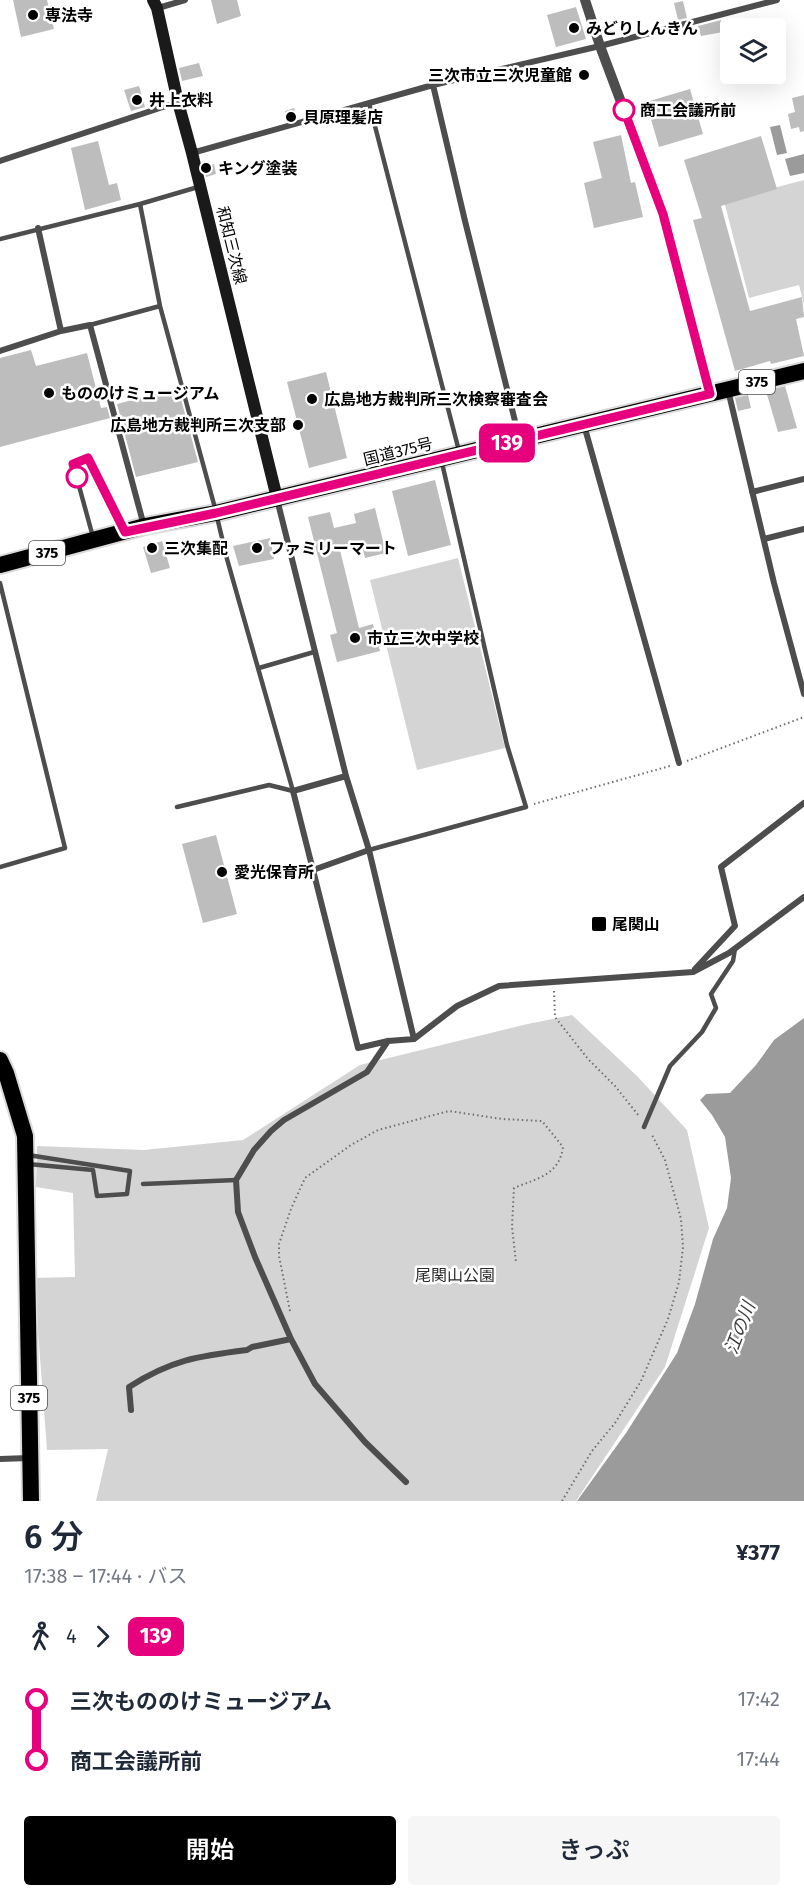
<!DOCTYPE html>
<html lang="ja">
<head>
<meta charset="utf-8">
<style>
	:root { --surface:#fff; --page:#f6f6f7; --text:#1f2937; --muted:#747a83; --accent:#000 }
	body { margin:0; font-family:"Fira Sans","Noto Sans JP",sans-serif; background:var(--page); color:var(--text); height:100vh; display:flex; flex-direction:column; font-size:22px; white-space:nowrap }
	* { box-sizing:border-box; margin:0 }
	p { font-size:20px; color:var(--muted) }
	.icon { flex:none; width:33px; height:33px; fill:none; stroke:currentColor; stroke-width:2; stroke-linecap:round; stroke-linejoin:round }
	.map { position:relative; height:1501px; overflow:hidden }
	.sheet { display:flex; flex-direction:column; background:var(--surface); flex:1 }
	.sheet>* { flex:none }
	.badge { padding:0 12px; border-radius:9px; font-size:21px; line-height:39px }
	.buttons { position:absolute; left:720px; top:18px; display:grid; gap:12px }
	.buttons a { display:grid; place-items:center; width:66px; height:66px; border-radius:6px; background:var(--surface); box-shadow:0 6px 24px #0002; font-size:30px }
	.map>.badge { position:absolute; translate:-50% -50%; box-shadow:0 0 0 3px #fff }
	.legs { display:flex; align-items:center; gap:9px; height:66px; padding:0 24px; font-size:20px }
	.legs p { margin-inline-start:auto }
	.summary { display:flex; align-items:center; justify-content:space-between; height:102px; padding:0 24px }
	h1 { font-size:33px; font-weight:600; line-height:45px }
	.action { display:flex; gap:12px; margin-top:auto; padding:12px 24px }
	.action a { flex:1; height:69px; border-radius:6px; background:var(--accent); color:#fff; font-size:24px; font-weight:600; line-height:69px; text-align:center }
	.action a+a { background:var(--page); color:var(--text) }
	ul { padding:0 24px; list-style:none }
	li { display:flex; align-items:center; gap:21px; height:60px; font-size:22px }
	li i { display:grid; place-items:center; width:9px; height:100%; margin:0 8px; background:currentColor }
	li i::after { content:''; width:15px; height:15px; margin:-8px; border:4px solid; border-radius:50%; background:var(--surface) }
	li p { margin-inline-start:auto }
	li:first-child i { background:linear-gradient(#0000 50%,currentColor 0) }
	li:last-child i { background:linear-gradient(currentColor 50%,#0000 0) }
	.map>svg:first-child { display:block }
</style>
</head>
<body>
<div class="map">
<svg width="804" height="1501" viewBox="0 0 804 1501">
	<rect width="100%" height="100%" fill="#fff"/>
	<path fill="#d4d4d4" d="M 804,180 L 804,304 L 799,285 L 749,298 L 724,201 Z
		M 458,558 L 505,748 L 417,770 L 370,580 Z
		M 572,1015 L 637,1076 L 687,1130 L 709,1228 L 665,1367 L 576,1501 L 96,1501 L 108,1449 L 47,1450 L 34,1278 L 75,1277 L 73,1193 L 36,1187 L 37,1146 L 144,1150 L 243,1140 L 360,1065 L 523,1025 Z"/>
	<path fill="#9b9b9b" d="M 780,125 L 787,153 L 777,155 L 770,127 Z
		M 804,154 L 804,173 L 790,176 L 785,159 Z
		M 804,1018 L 804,1501 L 577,1501 L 626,1433 L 677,1353 L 695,1304 L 713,1239 L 727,1208 L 731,1178 L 725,1137 L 712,1115 L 700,1100 L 706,1094 L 730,1093 L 756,1065 L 774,1040 Z"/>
	<path fill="#bdbdbd" d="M 13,0 L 47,0 L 54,29 L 21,37 Z
		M 211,0 L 237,0 L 241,16 L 217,24 Z
		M 683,1 L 687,18 L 678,20 L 674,3 Z
		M 576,7 L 586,39 L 556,47 L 547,15 Z
		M 721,20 L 723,32 L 701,36 L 698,26 Z
		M 199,63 L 203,76 L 182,81 L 179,68 Z
		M 139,86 L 145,107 L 131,111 L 124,90 Z
		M 690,89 L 703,134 L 659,147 L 646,102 Z
		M 804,95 L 804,131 L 800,132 L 799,127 L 791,129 L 788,114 L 795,112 L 792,98 Z
		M 294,108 L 297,118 L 287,121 L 285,111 Z
		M 621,135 L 631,183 L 635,182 L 643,217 L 594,228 L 584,183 L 602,178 L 593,142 Z
		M 761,136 L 777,189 L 721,206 L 750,311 L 802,297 L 804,317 L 796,319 L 804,356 L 771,364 L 770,361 L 735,371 L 693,220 L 702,218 L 684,160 Z
		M 98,141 L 109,185 L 117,183 L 121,200 L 85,210 L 71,148 Z
		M 214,164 L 216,174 L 206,177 L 204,167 Z
		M 31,350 L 36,366 L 87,353 L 101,408 L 107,407 L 110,418 L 0,447 L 0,358 Z
		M 326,372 L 347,458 L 309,468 L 287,382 Z
		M 785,386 L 797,428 L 778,432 L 766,391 Z
		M 178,388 L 198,462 L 136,477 L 117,404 Z
		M 748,395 L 751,408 L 738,411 L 735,398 Z
		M 435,480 L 451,545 L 408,556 L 392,491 Z
		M 375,508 L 386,553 L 365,558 L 361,541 L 339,546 L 359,628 L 373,624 L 380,651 L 337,662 L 330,635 L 337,633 L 308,517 L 330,512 L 334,528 L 356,523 L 354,514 Z
		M 270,538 L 274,559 L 239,566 L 233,546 Z
		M 162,541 L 170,568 L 151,573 L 143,547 Z
		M 216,835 L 237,914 L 203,923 L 182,844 Z"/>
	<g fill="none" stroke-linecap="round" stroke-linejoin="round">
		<g stroke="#dbdbdb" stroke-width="20">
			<path id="trunk" d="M 0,565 L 145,526 L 216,513 L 804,371
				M 0,1060 L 6,1073 L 25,1136 L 31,1501"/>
		</g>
		<path stroke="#6f6f6f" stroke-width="2" stroke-dasharray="1.5 3" stroke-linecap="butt" d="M 687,761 L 804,717
			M 534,804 L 670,766
			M 554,991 L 555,1017 L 588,1059 L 615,1086 L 639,1116
			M 290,1311 L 279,1256 L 279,1244 L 291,1209 L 305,1178 L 351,1145 L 378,1130 L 449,1111 L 502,1119 L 542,1121 L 563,1147 C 559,1175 538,1178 514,1188 L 512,1227 L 516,1262
			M 562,1501 L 592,1451 L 615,1423 L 641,1381 L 668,1319 L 679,1282 L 683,1247 L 681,1219 L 665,1160 L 651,1133"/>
		<path stroke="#4d4d4d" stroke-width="4.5" d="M 369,103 L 459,451
			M 140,204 L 160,306 L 215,508
			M 0,239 L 140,204 L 198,187
			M 90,325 L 160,306
			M 217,517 L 227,559 L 293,791
			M 93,537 L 73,464 L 88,458 L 122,527
			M 0,583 L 65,848 L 0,867
			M 259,668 L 314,652
			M 177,807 L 269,785 L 293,791
			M 369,850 L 526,807 L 507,745 L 442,463
			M 644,1127 L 670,1066 L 702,1032 L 716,1008 L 711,994 L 733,961 L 735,949
			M 28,1164 L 93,1170 L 97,1196 L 127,1194 L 130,1171 L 28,1155
			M 143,1184 L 236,1180"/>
		<path stroke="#4d4d4d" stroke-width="6" d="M 158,8 L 185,0
			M 433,85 L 465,221 L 519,437
			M 192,153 L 433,85 L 600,46 L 777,0
			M 0,161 L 178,102
			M 38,228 L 61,331
			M 0,351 L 61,331 L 90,325 L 144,526
			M 728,390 L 774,583 L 804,694
			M 584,425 L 679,763
			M 752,492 L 804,479
			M 277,499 L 346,776 L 369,850 L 414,1039
			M 764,539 L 804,529
			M 346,776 L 293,791 L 358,1048 L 388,1041 L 414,1039 L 457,1006 L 499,986 L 693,972 L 729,953 L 804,897
			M 313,870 L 369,850
			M 695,969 L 735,926 L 721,867 L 804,803
			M 388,1041 L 367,1072 L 284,1120 L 271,1131 L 254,1150 L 236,1180 L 238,1212 L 255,1257 L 291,1339 L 315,1384 L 365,1442 L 406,1482
			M 131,1410 L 129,1387 C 171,1360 198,1356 247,1350 L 252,1347 L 291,1339
			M 0,1459 L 29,1458"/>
		<path stroke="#4d4d4d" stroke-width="10" d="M 585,0 L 600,46 L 663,214 L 710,394"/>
		<path stroke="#1a1a1a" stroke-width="12" d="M 153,0 L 157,8 L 178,102 L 192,153 L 277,498"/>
		<use href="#trunk" stroke="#000" stroke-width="16"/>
	</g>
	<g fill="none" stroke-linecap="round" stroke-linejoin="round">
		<g stroke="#fff" stroke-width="14">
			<path id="line-1" d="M 77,477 L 73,464 L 88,458 L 125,532 L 216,513 L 710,394 L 663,214 L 624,110"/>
		</g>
		<use href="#line-1" stroke="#e6007e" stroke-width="9"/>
	</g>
	<g fill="#000" stroke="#fff" stroke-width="2">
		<circle cx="33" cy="15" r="6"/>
		<circle cx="574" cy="28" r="6"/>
		<circle cx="584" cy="75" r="6"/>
		<circle cx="137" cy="100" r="6"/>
		<circle cx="291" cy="117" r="6"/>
		<circle cx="206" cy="168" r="6"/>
		<circle cx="49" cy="393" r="6"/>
		<circle cx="312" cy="399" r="6"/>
		<circle cx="298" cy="425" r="6"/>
		<circle cx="152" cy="548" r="6"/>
		<circle cx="257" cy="548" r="6"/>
		<circle cx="355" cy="638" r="6"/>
		<circle cx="222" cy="872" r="6"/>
		<rect x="591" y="916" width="16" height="16" rx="3"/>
	</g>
	<g fill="#fff" stroke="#e6007e" stroke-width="3">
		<circle cx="624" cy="110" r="10"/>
		<circle cx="77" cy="477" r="10"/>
	</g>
	<g text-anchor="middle" stroke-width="5" stroke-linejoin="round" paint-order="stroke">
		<g fill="#fff" stroke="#4c4c4c" stroke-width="1.5">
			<rect x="739" y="370" width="36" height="24" rx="4.5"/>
			<rect x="29" y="541" width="36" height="24" rx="4.5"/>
			<rect x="11" y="1386" width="36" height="24" rx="4.5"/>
		</g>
		<g font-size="15" font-weight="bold" fill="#000">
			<text x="757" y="387">375</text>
			<text x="47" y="558">375</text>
			<text x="29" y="1403">375</text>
		</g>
		<g font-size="16" font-weight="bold" fill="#000" stroke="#fff" text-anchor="start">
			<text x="45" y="21">専法寺</text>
			<text x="586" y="34">みどりしんきん</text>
			<text x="572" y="81" text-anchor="end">三次市立三次児童館</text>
			<text x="149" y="106">井上衣料</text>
			<text x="303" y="123">貝原理髪店</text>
			<text x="218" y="174">キング塗装</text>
			<text x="61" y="399">もののけミュージアム</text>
			<text x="324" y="405">広島地方裁判所三次検察審査会</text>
			<text x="286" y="431" text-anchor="end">広島地方裁判所三次支部</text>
			<text x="164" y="554">三次集配</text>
			<text x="269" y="554">ファミリーマート</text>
			<text x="367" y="644">市立三次中学校</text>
			<text x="234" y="878">愛光保育所</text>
			<text x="612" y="930">尾関山</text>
		</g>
		<g font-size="16" font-weight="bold" fill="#000" stroke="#fff" text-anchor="start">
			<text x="640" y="116">商工会議所前</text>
		</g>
		<g font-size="16" fill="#000" stroke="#fff">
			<text transform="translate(232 245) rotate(76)" y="6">和知三次線</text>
			<text transform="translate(398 451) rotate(-14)" y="6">国道375号</text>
		</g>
		<g font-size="16" fill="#2b2b2b" stroke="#fff">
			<text x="455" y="1281">尾関山公園</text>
		</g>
		<g font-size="18" font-style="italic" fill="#3c3c3c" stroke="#fff">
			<text transform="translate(740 1328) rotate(-69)" y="6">江の川</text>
		</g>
	</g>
</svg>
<div class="buttons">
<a><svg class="icon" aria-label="layers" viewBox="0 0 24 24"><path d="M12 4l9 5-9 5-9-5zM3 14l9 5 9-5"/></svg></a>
</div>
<b class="badge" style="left:507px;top:443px;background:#e6007e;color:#fff">139</b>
</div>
<section class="sheet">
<div class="summary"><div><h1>6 分</h1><p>17:38 – 17:44 · バス</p></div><b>¥377</b></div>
<div class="legs"><svg class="icon" aria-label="walk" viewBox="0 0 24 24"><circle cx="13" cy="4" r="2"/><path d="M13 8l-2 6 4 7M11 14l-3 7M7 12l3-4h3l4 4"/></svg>4<svg class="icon" aria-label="forward" viewBox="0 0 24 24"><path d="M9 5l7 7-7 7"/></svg><b class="badge" style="background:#e6007e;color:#fff">139</b></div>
<ul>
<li><i style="color:#e6007e"></i><b>三次もののけミュージアム</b><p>17:42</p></li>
<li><i style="color:#e6007e"></i><b>商工会議所前</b><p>17:44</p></li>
</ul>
<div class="action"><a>開始</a><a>きっぷ</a></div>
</section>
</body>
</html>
